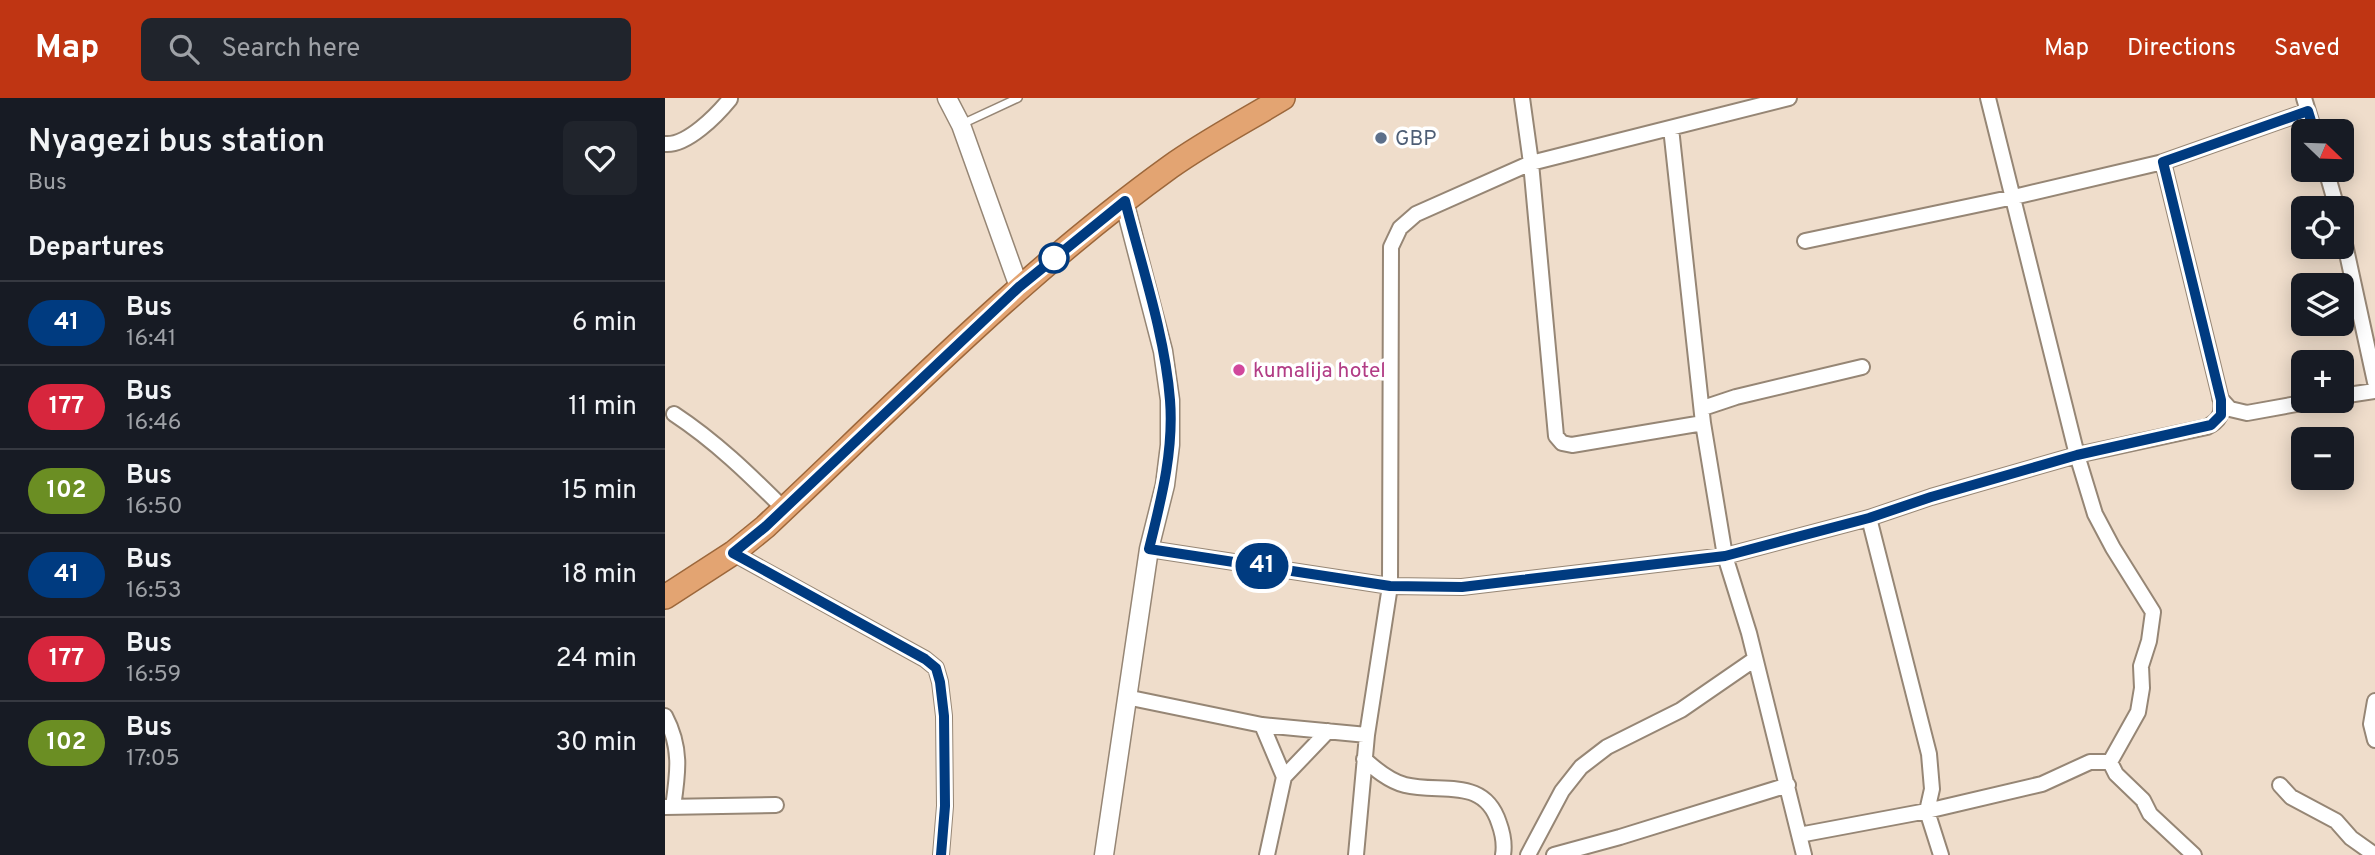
<!DOCTYPE html>
<html lang="en">
<head>
<meta charset="utf-8">
<style>
	:root { --surface:#171b24; --page:#20242c; --text:#f1f3f6; --muted:#9ea1a6; --line:#363941; --accent:#bf3513 }
	body { margin:0; font-family:Overpass,sans-serif; background:var(--page); color:var(--text); height:100vh; display:flex; flex-direction:column; font-size:26px; white-space:nowrap }
	* { box-sizing:border-box; margin:0 }
	p { font-size:23px; color:var(--muted) }
	.icon { flex:none; width:38px; height:38px; fill:none; stroke:currentColor; stroke-width:2; stroke-linecap:round; stroke-linejoin:round }
	.map { position:relative; flex:1; overflow:hidden }
	.drawer { display:flex; flex-direction:column; background:var(--surface); width:665px }
	.drawer>* { flex:none }
	.badge { padding:0 14px; border-radius:23px; font-size:24px; line-height:46px }
	.needle { width:46px; rotate:113deg }
	.controls { position:absolute; left:1626px; top:21px; display:grid; gap:14px }
	.controls a { display:grid; place-items:center; width:63px; height:63px; border-radius:10px; background:var(--surface); box-shadow:0 4px 18px #0003; font-size:35px }
	.map>.badge { position:absolute; translate:-50% -50%; box-shadow:0 0 0 4px #fff }
	h2 { padding:0 28px; font-size:26px; line-height:63px }
	.round { display:grid; place-items:center; flex:none; width:74px; height:74px; border-radius:10px; background:var(--page) }
	.head { display:flex; align-items:center; justify-content:space-between; height:119px; padding:0 28px }
	h1 { font-size:33px; font-weight:600; line-height:52px }
	ul { padding:0; list-style:none }
	li { display:flex; align-items:center; gap:21px; height:84px; padding:0 28px; border-top:2px solid var(--line) }
	li div { flex:1 }
	li b { display:block; font-size:26px }
	li em { font-style:normal }
	li .badge { min-width:77px; font-weight:700; text-align:center }
	header { display:flex; align-items:center; gap:42px; box-sizing:border-box; height:98px; padding:0 35px; background:var(--accent); color:#fff }
	header strong { font-size:33px }
	nav { display:flex; gap:38px; margin-inline-start:auto; font-size:24px }
	.search { width:490px; height:63px; background:var(--page); display:flex; align-items:center; gap:18px; box-sizing:border-box; padding:0 24px; border-radius:10px; color:var(--muted); font-size:26px }
	main { display:flex; flex:1; min-height:0 }
	.map>svg:first-child { display:block }
</style>
</head>
<body>
<header>
<strong>Map</strong>
<div class="search"><svg class="icon" aria-label="search" viewBox="0 0 24 24"><circle cx="10" cy="10" r="6"/><path d="M15 15l6 6"/></svg>Search here</div>
<nav><a>Map</a><a>Directions</a><a>Saved</a></nav>
</header>
<main>
<section class="drawer">
<div class="head"><div><h1>Nyagezi bus station</h1><p>Bus</p></div><a class="round"><svg class="icon" aria-label="heart" viewBox="0 0 24 24"><path d="M12 20l-8-8c-3-5 5-10 8-4 3-6 11-1 8 4z"/></svg></a></div>
<h2>Departures</h2>
<ul>
<li><span class="badge" style="background:#003b80;color:#fff">41</span><div><b>Bus</b><p>16:41</p></div><em>6 min</em></li>
<li><span class="badge" style="background:#d7263d;color:#fff">177</span><div><b>Bus</b><p>16:46</p></div><em>11 min</em></li>
<li><span class="badge" style="background:#6b8e23;color:#fff">102</span><div><b>Bus</b><p>16:50</p></div><em>15 min</em></li>
<li><span class="badge" style="background:#003b80;color:#fff">41</span><div><b>Bus</b><p>16:53</p></div><em>18 min</em></li>
<li><span class="badge" style="background:#d7263d;color:#fff">177</span><div><b>Bus</b><p>16:59</p></div><em>24 min</em></li>
<li><span class="badge" style="background:#6b8e23;color:#fff">102</span><div><b>Bus</b><p>17:05</p></div><em>30 min</em></li>
</ul>
</section>
<div class="map">
<svg width="1710" height="757" viewBox="0 0 1710 757">
	<rect width="100%" height="100%" fill="#efddcb"/>
	<g fill="none" stroke-linecap="round" stroke-linejoin="round">
		<g stroke="#968675" stroke-width="10">
			<path id="service" d="M 297,26 L 353,0"/>
		</g>
		<g stroke="#968675" stroke-width="18">
			<path id="minor" d="M 857,0 L 866,65 L 891,338 L 897,345 L 907,347 L 1038,325
				M 1639,0 L 1649,33
				M 1006,30 L 1038,325 L 1060,458 L 1084,535 L 1139,757
				M 0,46 C 22,48 52,17 65,1
				M 1661,72 L 1672,110
				M 1676,128 L 1710,284
				M 1140,143 L 1349,99 L 1498,64 L 1643,13
				M 1676,298 L 1710,293
				M 1555,300 L 1565,311 L 1582,315 L 1648,303
				M 1038,310 L 1071,299 L 1197,269
				M 9,316 C 50,343 84,376 119,411
				M 484,451 L 725,488 L 797,489 L 856,482 L 1060,458 L 1204,420 L 1266,399 L 1412,357 L 1542,329 C 1554,323 1558,316 1556,302 L 1498,64
				M 68,455 L 260,561 L 271,570 L 275,584 L 279,618 L 280,708 L 276,757
				M 461,599 L 597,627 L 702,637
				M 1710,603 L 1706,626 L 1710,642
				M 0,618 C 17,650 13,675 8,709
				M 597,627 L 619,679 L 602,757
				M 699,661 C 710,671 724,683 740,687 C 776,696 819,678 834,725 C 838,736 840,745 838,757
				M 1445,664 L 1451,676 L 1478,702 L 1485,716 L 1529,757
				M 619,679 L 663,633
				M 1615,687 L 1626,699 L 1671,723 L 1686,740 L 1710,757
				M 0,709 L 111,707
				M 1134,737 L 1262,713 L 1267,691 L 1264,656 L 1204,420
				M 691,757 L 702,637 L 725,488 L 726,149 L 735,130 L 751,116 L 866,65 L 1124,0
				M 863,757 L 897,693 L 916,669 L 942,649 L 1016,612 L 1090,561
				M 889,757 L 955,739 L 1123,687
				M 1276,757 L 1262,713 L 1377,686 L 1425,664 L 1445,664 L 1473,614 L 1477,590 L 1476,568 L 1484,543 L 1488,514 L 1448,450 L 1430,416 L 1412,357 L 1323,0"/>
		</g>
		<g stroke="#968675" stroke-width="21">
			<path id="tertiary" d="M 282,0 L 296,27 L 354,189
				M 439,757 L 484,451 L 500,387 L 505,347 L 505,302 L 498,253 L 459,103"/>
		</g>
		<g stroke="#9c673b" stroke-width="26">
			<path id="trunk" d="M 0,499 L 68,455 L 100,429 C 231,306 358,175 505,69 C 540,44 580,23 618,0"/>
		</g>
		<use href="#service" stroke="#fff" stroke-width="7"/>
		<use href="#minor" stroke="#fff" stroke-width="14"/>
		<use href="#tertiary" stroke="#fff" stroke-width="18"/>
		<use href="#trunk" stroke="#e3a472" stroke-width="23"/>
	</g>
	<g fill="none" stroke-linecap="round" stroke-linejoin="round">
		<g stroke="#fff" stroke-width="16">
			<path id="line" d="M 276,757 L 280,708 L 279,618 L 275,584 L 271,570 L 260,561 L 68,455 L 100,429 L 354,189 L 460,103 C 476,166 500,237 505,302 C 509,353 496,402 484,451 L 725,488 L 797,489 L 856,482 L 1060,458 L 1204,420 L 1266,399 L 1412,357 L 1546,327 L 1556,317 L 1556,302 L 1498,64 L 1643,13 L 1649,33"/>
		</g>
		<use href="#line" stroke="#003b80" stroke-width="10"/>
	</g>
	<circle fill="#5c6f8a" stroke="#fff" stroke-width="2.5" cx="716" cy="40" r="7"/>
	<circle fill="#fff" stroke="#003b80" stroke-width="3.5" cx="389" cy="160" r="14"/>
	<circle fill="#d1479c" stroke="#fff" stroke-width="2.5" cx="574" cy="272" r="7"/>
	<g text-anchor="middle" stroke-width="7" stroke-linejoin="round" paint-order="stroke">
		<g font-size="21" fill="#4e5e75" stroke="#fff" text-anchor="start">
			<text x="730" y="47">GBP</text>
		</g>
		<g font-size="21" fill="#b23c85" stroke="#fff" text-anchor="start">
			<text x="588" y="279">kumalija hotel</text>
		</g>
	</g>
</svg>
<div class="controls">
<a><svg class="needle" viewBox="-14 -14 28 28"><path d="M0-13l5 13h-10z" fill="#e53935"/><path d="M0 13l5-13h-10z" fill="#9ea1a6"/></svg></a>
<a><svg class="icon" aria-label="locate" viewBox="0 0 24 24"><circle cx="12" cy="12" r="6"/><path d="M12 2v4M12 18v4M2 12h4M18 12h4"/></svg></a>
<a><svg class="icon" aria-label="layers" viewBox="0 0 24 24"><path d="M12 4l9 5-9 5-9-5zM3 14l9 5 9-5"/></svg></a>
<a>+</a>
<a>−</a>
</div>
<b class="badge" style="left:597px;top:468px;background:#003b80;color:#fff">41</b>
</div>
</main>
</body>
</html>
